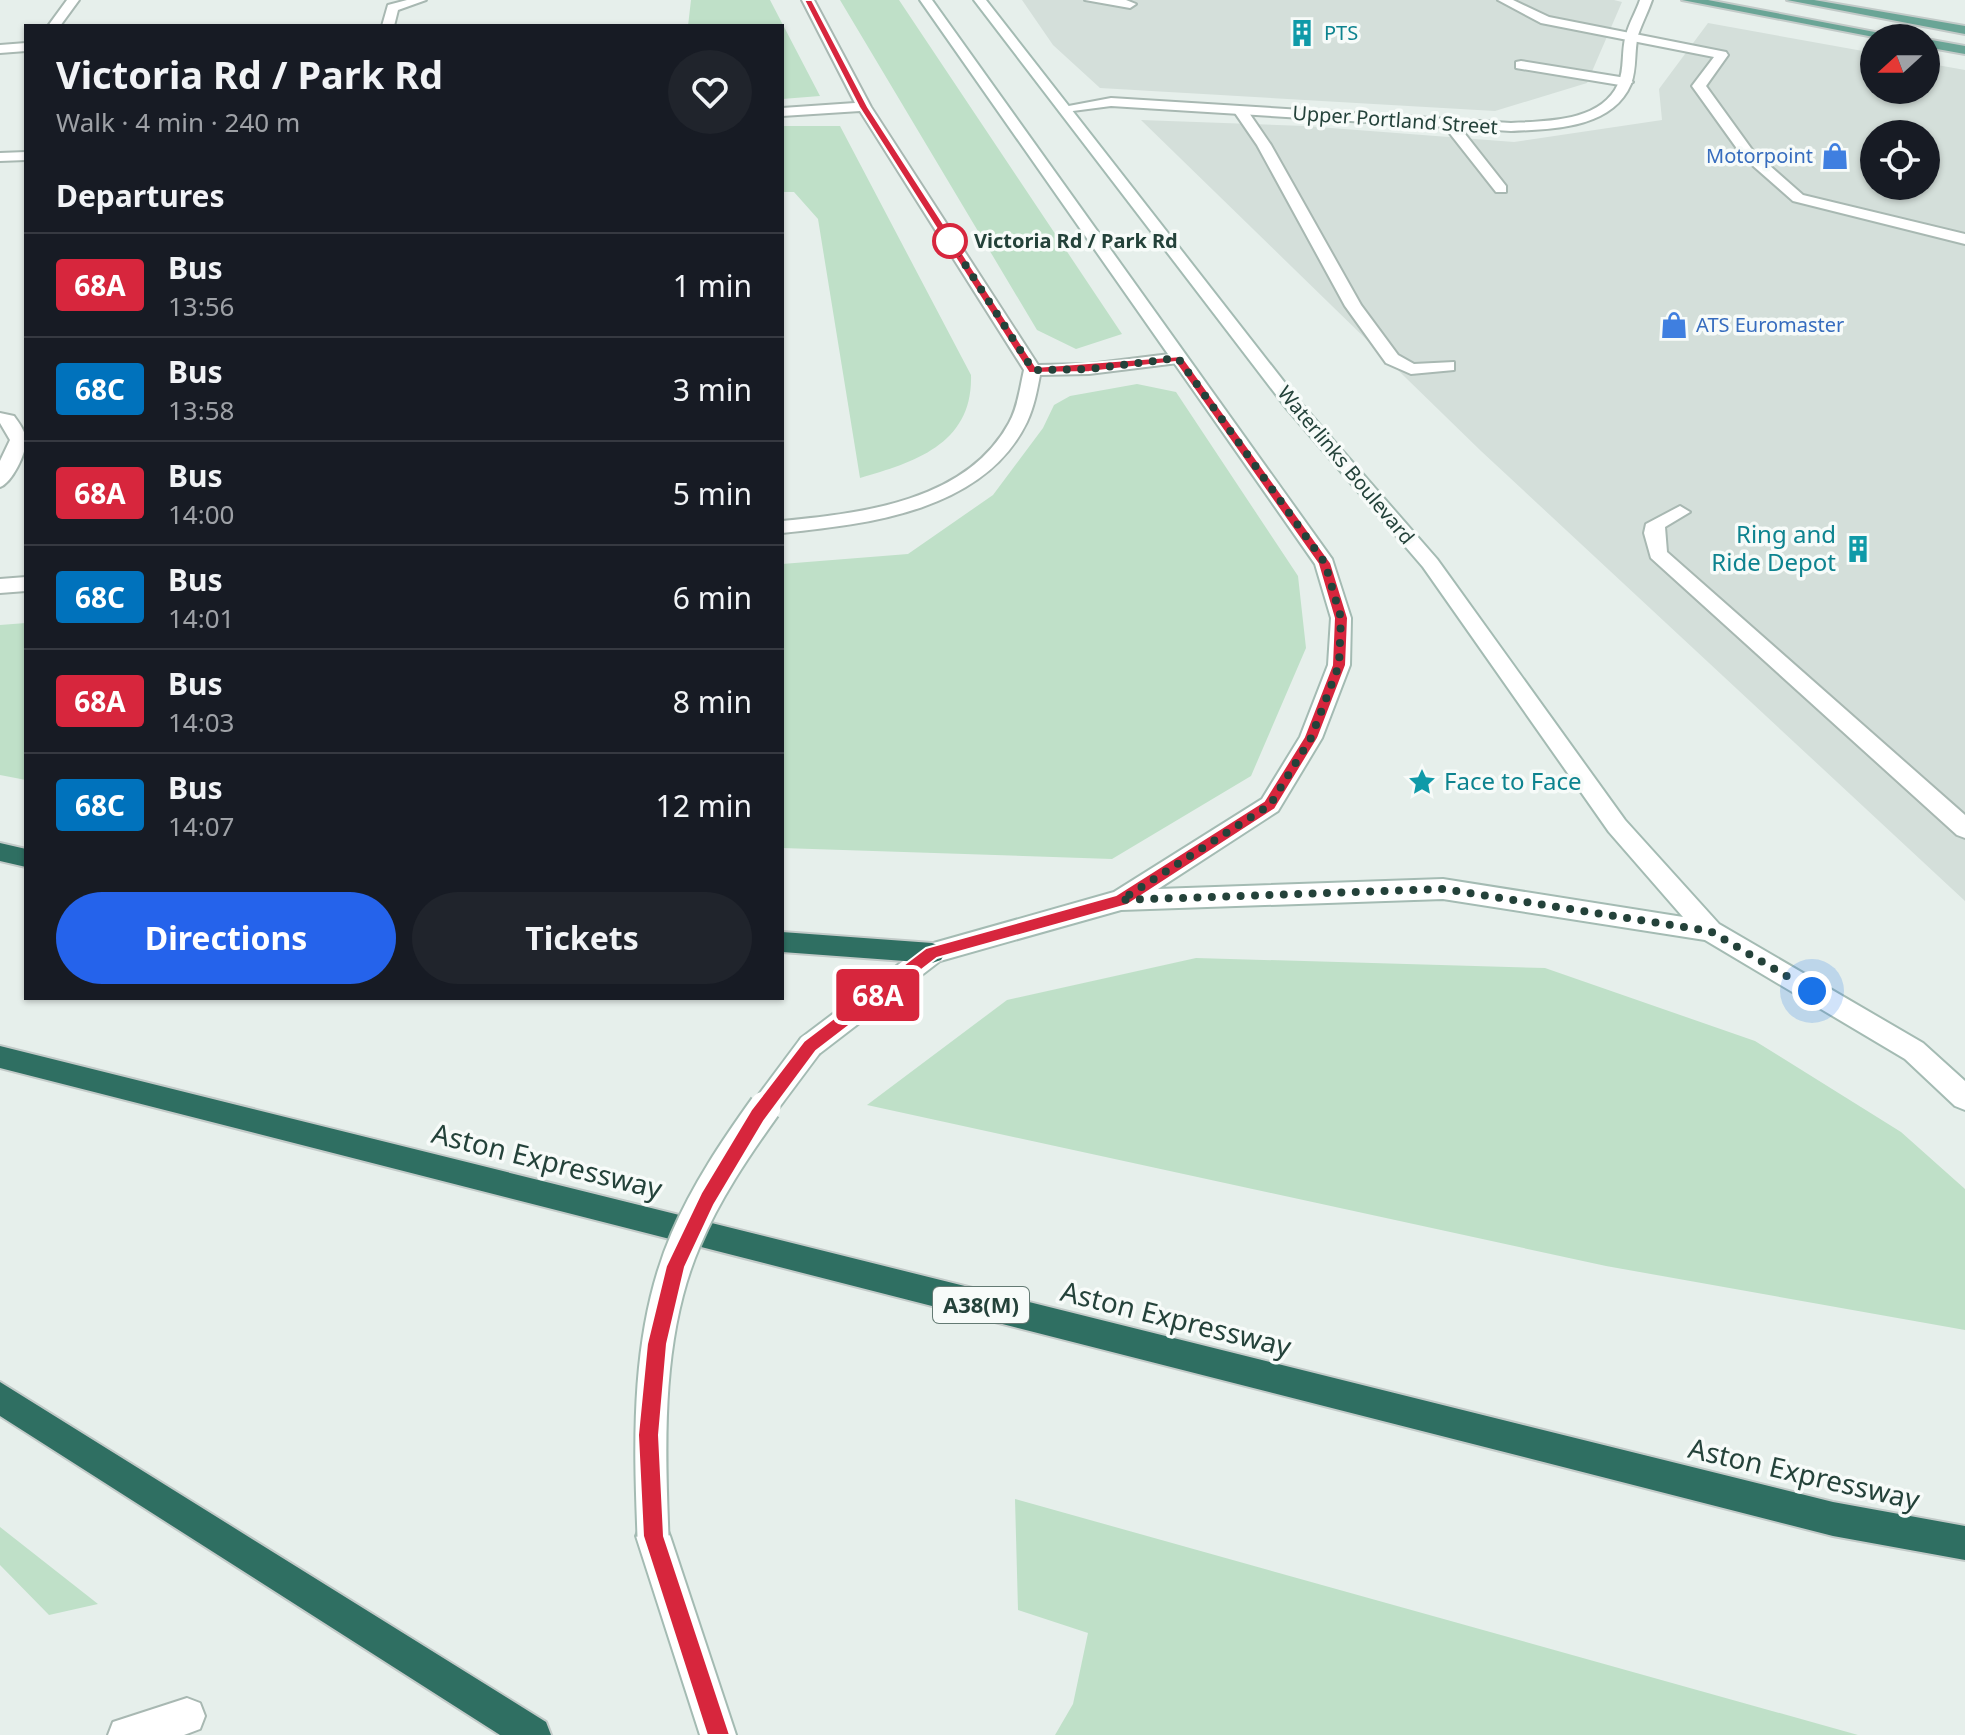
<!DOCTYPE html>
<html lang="en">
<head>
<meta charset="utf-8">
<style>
	:root { --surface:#171b24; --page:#20242c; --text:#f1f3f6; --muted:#9ea1a6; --line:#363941; --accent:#2563eb }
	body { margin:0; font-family:"Noto Sans",sans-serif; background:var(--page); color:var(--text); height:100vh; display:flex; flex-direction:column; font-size:30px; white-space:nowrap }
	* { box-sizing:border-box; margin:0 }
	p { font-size:26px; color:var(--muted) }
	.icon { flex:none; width:44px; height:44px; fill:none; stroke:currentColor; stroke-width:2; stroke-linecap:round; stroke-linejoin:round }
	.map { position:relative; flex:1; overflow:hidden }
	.side { position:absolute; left:24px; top:24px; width:760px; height:976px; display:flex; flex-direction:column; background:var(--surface); border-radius:0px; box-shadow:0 2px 6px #0004 }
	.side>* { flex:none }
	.badge { padding:0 16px; border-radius:6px; font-size:28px; line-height:52px }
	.needle { width:52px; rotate:249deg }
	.controls { position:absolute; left:1860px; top:24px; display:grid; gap:16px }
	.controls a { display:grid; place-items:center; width:80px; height:80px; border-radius:50%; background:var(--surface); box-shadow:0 2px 6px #0004; font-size:40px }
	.you { position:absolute; width:40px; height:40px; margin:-20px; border:6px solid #fff; border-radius:50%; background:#1a73e8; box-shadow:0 0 0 12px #1a73e833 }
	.map>.badge { position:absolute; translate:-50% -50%; box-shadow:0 0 0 4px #fff }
	h2 { padding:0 32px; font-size:30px; line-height:72px }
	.round { display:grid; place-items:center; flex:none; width:84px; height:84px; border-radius:42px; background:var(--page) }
	.overview { display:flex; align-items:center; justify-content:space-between; height:136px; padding:0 32px }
	h1 { font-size:38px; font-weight:700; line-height:60px }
	.button { display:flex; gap:16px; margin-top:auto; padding:16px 32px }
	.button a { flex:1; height:92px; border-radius:48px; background:var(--accent); color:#fff; font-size:32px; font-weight:700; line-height:92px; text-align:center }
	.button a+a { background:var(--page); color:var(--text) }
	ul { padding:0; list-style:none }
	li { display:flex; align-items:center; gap:24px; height:104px; padding:0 32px; border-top:2px solid var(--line) }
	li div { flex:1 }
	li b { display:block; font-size:30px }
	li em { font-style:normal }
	li .badge { min-width:88px; font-weight:700; text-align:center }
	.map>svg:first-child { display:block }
</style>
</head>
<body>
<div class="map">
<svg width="1965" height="1735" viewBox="0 0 1965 1735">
	<rect width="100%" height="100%" fill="#e6efeb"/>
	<path fill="#d4dfda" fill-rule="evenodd" d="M 1022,0 L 1614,0 L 1622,2 L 1587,83 L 1495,111 L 1100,88 L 1053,45 Z
		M 1708,23 L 1874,53 L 1874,90 L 1926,90 L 1926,63 L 1965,70 L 1965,901 L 1481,451 L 1141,120 L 1305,126 L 1514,142 L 1662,120 L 1659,89 ZM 1874,134 L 1926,134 L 1926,186 L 1874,186 Z"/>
	<path fill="#bfe0c8" d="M 691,0 L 770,0 L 820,96 L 782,99 L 782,26 L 688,26 Z
		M 840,0 L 899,0 L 1122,334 L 1076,349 L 1037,330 Z
		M 782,126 L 840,126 L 971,375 C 973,444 915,462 860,478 L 818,219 L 794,192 L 782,192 Z
		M 1137,384 L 1176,392 L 1298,576 L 1306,648 L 1251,776 L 1112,859 L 782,848 L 782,564 L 908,554 L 993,495 L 1043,428 L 1054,405 L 1070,396 Z
		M 26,623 L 26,780 L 0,775 L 0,625 Z
		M 1196,958 L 1545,968 L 1755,1041 L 1901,1132 L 1965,1189 L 1965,1330 L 1606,1266 L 867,1105 L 1007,1000 Z
		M 1015,1499 L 1858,1735 L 1055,1735 L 1073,1704 L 1088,1633 L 1018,1610 Z
		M 0,1527 L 98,1604 L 49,1615 L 0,1565 Z"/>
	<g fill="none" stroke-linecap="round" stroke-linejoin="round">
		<g stroke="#a8b8b2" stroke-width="4">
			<path id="lane" d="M 1085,0 L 1126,0 L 1136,4 L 1130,8 Z
				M 1498,0 L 1513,0 L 1549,17 L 1726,52 L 1728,55 L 1706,86 L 1753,151 L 1803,195 L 1965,234 L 1965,244 L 1793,201 L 1743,157 L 1692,86 L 1714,57 L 1541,23 Z
				M 1521,61 L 1626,78 L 1633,82 L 1626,86 L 1516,68 L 1516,62 Z
				M 1235,107 L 1245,107 L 1271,145 L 1361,305 L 1398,355 L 1414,364 L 1454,362 L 1454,370 L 1411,374 L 1386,363 L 1345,306 L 1257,145 L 1233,110 Z
				M 1444,120 L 1454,120 L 1506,186 L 1506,192 L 1496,192 L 1444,126 Z
				M 1680,506 L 1690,512 L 1665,527 L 1667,552 L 1965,815 L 1965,838 L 1957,835 L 1651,558 L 1644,533 L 1646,524 Z
				M 187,1698 L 200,1703 L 205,1716 L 200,1729 L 184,1735 L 108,1735 L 113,1722 Z"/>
		</g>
		<g stroke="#a8b8b2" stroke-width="4">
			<path id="street" d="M 67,0 L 79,0 L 60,26 L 48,26 Z
				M 407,0 L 426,0 L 398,10 L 394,26 L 382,26 L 388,5 Z
				M 802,0 L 814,0 L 871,107 L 1038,365 L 1089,364 L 1178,353 L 1186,358 L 1178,363 L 1089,374 L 1040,375 C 1037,391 1034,407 1027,422 C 984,511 869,524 782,533 L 782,521 C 862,513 966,502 1009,423 C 1018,407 1020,387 1024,370 L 860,111 L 782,116 L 782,108 L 855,103 Z
				M 1640,0 L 1652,0 C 1648,12 1642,23 1638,35 C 1634,51 1637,68 1631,84 C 1612,129 1552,129 1511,131 L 1111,106 L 1065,112 L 1058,108 L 1111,98 L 1511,123 C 1546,121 1601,122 1618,84 C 1625,69 1621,51 1626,35 C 1629,23 1636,12 1640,0 Z
				M 26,43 L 26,51 L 0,53 L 0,45 Z
				M 26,152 L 26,160 L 0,161 L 0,153 Z
				M 0,413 L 14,416 C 19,423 26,432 26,441 C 26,453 12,483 0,487 L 0,461 L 10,440 L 0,423 Z
				M 26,577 L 26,591 L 0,593 L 0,579 Z"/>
		</g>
		<g stroke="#a4bbb3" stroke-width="4">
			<path id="secondary" d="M 920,0 L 932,0 L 1332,559 L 1351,618 L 1350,665 L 1322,738 L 1278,811 L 1158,889 L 1443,879 L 1683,917 L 1609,832 L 1423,567 L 1287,409 L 974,0 L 986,0 L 1299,401 L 1437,559 L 1625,820 L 1719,924 L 1923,1043 L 1965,1081 L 1965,1110 L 1955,1106 L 1905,1059 L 1705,940 L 1443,899 L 1121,910 L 940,961 L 819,1054 L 810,1057 L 801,1054 L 797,1046 L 801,1038 L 923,946 L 1114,892 L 1262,799 L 1300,737 L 1328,665 L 1331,618 L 1315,564 Z
				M 653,1519 L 665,1524 L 670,1536 L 736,1735 L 700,1735 L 636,1536 L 641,1524 Z"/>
		</g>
		<g stroke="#c2cac8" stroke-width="4">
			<path id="primary" d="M 1682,0 L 1708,0 L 1906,38 L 1879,38 Z
				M 1787,0 L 1814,0 L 1965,26 L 1965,34 Z
				M 1926,39 L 1965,46 L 1965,54 L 1926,47 Z"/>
		</g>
		<g stroke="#c2cac8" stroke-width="4">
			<path id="highway" d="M 0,843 L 26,849 L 26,867 L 0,861 Z
				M 782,932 L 932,943 L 941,946 L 945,953 L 941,960 L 932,963 L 782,952 Z
				M 0,1046 L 1833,1502 L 1965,1526 L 1965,1560 L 1833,1536 L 0,1068 Z
				M 0,1382 L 546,1722 L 551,1735 L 500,1735 L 0,1416 Z"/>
		</g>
		<use href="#lane" fill="#fff" fill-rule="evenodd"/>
		<use href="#street" fill="#fff" fill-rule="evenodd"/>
		<use href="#secondary" fill="#fff" fill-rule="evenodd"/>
		<use href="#primary" fill="#6aa596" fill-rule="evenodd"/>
		<use href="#highway" fill="#2f6f62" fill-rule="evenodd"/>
		<g stroke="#a4bbb3" stroke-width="28" stroke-linecap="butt">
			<path id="secondary-bridge-far1" d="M 763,1109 L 810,1046"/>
		</g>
		<g stroke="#a4bbb3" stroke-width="35" stroke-linecap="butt">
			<path id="secondary-bridge" d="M 653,1536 C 649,1438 646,1331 686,1239 C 706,1192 735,1149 765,1107"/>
		</g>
		<use href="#secondary-bridge-far1" stroke="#fff" stroke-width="24"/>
		<use href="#secondary-bridge" stroke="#fff" stroke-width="31"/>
	</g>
	<path fill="#d7263d" stroke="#fff" stroke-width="2" d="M 804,0 L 812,0 L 868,107 L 1036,367 L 1182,356 L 1331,563 L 1348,618 L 1346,665 L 1318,738 L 1275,809 L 1127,905 L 937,958 L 816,1051 L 764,1121 L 714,1205 L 685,1267 L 667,1344 L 659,1435 L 664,1536 L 730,1735 L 707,1735 L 643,1536 L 638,1435 L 647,1344 L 666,1266 L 701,1193 L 751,1110 L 804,1041 L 926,948 L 1116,895 L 1264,801 L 1304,737 L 1332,665 L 1334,618 L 1318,564 L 1175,362 L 1089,372 L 1029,373 L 859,107 Z"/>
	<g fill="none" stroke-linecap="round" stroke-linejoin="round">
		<path stroke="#24423a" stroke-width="8" stroke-dasharray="0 14.4" d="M 950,241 L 1033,370 L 1089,369 L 1178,358 L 1325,563 L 1341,618 L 1339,665 L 1311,738 L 1270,805 L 1121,900 L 1443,889 L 1710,931 L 1812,991"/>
	</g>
	<defs>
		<g id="building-bare" transform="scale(2.16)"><path d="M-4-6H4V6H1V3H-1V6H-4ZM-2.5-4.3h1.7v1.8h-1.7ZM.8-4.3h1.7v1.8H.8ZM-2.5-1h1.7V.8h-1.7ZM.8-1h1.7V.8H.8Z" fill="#0f9aa8" stroke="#f7fbf9" stroke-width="2.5" paint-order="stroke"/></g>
		<g id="shop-bare" transform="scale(2.16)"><path d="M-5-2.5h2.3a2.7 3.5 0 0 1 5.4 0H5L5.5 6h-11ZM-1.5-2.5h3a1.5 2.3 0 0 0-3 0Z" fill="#3f7fe0" stroke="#f7fbf9" stroke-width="2.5" paint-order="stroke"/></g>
		<g id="sight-bare" transform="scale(2.16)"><path d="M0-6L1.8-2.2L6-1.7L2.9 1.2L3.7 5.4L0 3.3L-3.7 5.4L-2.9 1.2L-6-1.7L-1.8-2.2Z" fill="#0f9aa8" stroke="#f7fbf9" stroke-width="2.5" paint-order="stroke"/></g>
	</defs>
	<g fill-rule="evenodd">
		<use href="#building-bare" x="1302" y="33"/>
		<use href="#shop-bare" x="1835" y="156"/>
		<use href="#shop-bare" x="1674" y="325"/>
		<use href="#building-bare" x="1858" y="549"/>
		<use href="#sight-bare" x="1422" y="782"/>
	</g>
	<circle fill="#fff" stroke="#d7263d" stroke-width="4" cx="950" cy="241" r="16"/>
	<g text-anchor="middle" stroke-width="7" stroke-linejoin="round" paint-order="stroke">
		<g font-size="20" fill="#0d838f" stroke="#f7fbf9" text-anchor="start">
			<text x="1324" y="40">PTS</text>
		</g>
		<g font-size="20" fill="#24423a" stroke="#f7fbf9">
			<text transform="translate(1395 120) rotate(4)" y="7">Upper Portland Street</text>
			<text transform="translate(1346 465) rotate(50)" y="7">Waterlinks Boulevard</text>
		</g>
		<g font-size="20" fill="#366cbe" stroke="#f7fbf9" text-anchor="end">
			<text x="1813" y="163">Motorpoint</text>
			<text x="1696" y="332" text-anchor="start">ATS Euromaster</text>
		</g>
		<g font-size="20" font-weight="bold" fill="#24423a" stroke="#f7fbf9" text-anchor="start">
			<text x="974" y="248">Victoria Rd / Park Rd</text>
		</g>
		<rect fill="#f7fbf9" stroke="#637a73" stroke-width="2" x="933" y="1287" width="96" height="36" rx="6"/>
		<g font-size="22" font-weight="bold" fill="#24423a">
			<text x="981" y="1313">A38(M)</text>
		</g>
		<g font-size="24" fill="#0d838f" stroke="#f7fbf9" text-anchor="end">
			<text x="1836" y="543">Ring and<tspan x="1836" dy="28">Ride Depot</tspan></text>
			<text x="1444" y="790" text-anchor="start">Face to Face</text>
		</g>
		<g font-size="28" fill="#24423a" stroke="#f7fbf9">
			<text transform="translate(547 1161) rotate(14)" y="10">Aston Expressway</text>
			<text transform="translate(1176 1319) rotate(14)" y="10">Aston Expressway</text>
			<text transform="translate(1804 1474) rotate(13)" y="10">Aston Expressway</text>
		</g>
	</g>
</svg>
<div class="controls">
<a><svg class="needle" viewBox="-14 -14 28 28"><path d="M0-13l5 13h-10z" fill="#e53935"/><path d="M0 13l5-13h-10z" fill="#9ea1a6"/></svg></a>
<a><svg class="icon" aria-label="locate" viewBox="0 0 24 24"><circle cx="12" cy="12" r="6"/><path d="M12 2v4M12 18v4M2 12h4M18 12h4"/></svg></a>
</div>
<div class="you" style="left:1812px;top:991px"></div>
<b class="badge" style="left:878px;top:995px;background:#d7263d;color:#fff">68A</b>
<section class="side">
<div class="overview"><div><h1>Victoria Rd / Park Rd</h1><p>Walk · 4 min · 240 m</p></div><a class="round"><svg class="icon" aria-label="heart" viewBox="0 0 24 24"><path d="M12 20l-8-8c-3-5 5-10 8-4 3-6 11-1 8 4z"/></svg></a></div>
<h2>Departures</h2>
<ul>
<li><span class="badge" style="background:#d7263d;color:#fff">68A</span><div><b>Bus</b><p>13:56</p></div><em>1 min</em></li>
<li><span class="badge" style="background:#0072bc;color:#fff">68C</span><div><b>Bus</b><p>13:58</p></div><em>3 min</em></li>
<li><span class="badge" style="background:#d7263d;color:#fff">68A</span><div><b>Bus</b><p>14:00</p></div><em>5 min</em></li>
<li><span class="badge" style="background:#0072bc;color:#fff">68C</span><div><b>Bus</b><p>14:01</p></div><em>6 min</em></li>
<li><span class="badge" style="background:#d7263d;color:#fff">68A</span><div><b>Bus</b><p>14:03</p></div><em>8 min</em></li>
<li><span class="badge" style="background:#0072bc;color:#fff">68C</span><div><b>Bus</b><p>14:07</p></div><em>12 min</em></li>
</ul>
<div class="button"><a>Directions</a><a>Tickets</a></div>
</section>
</div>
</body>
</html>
